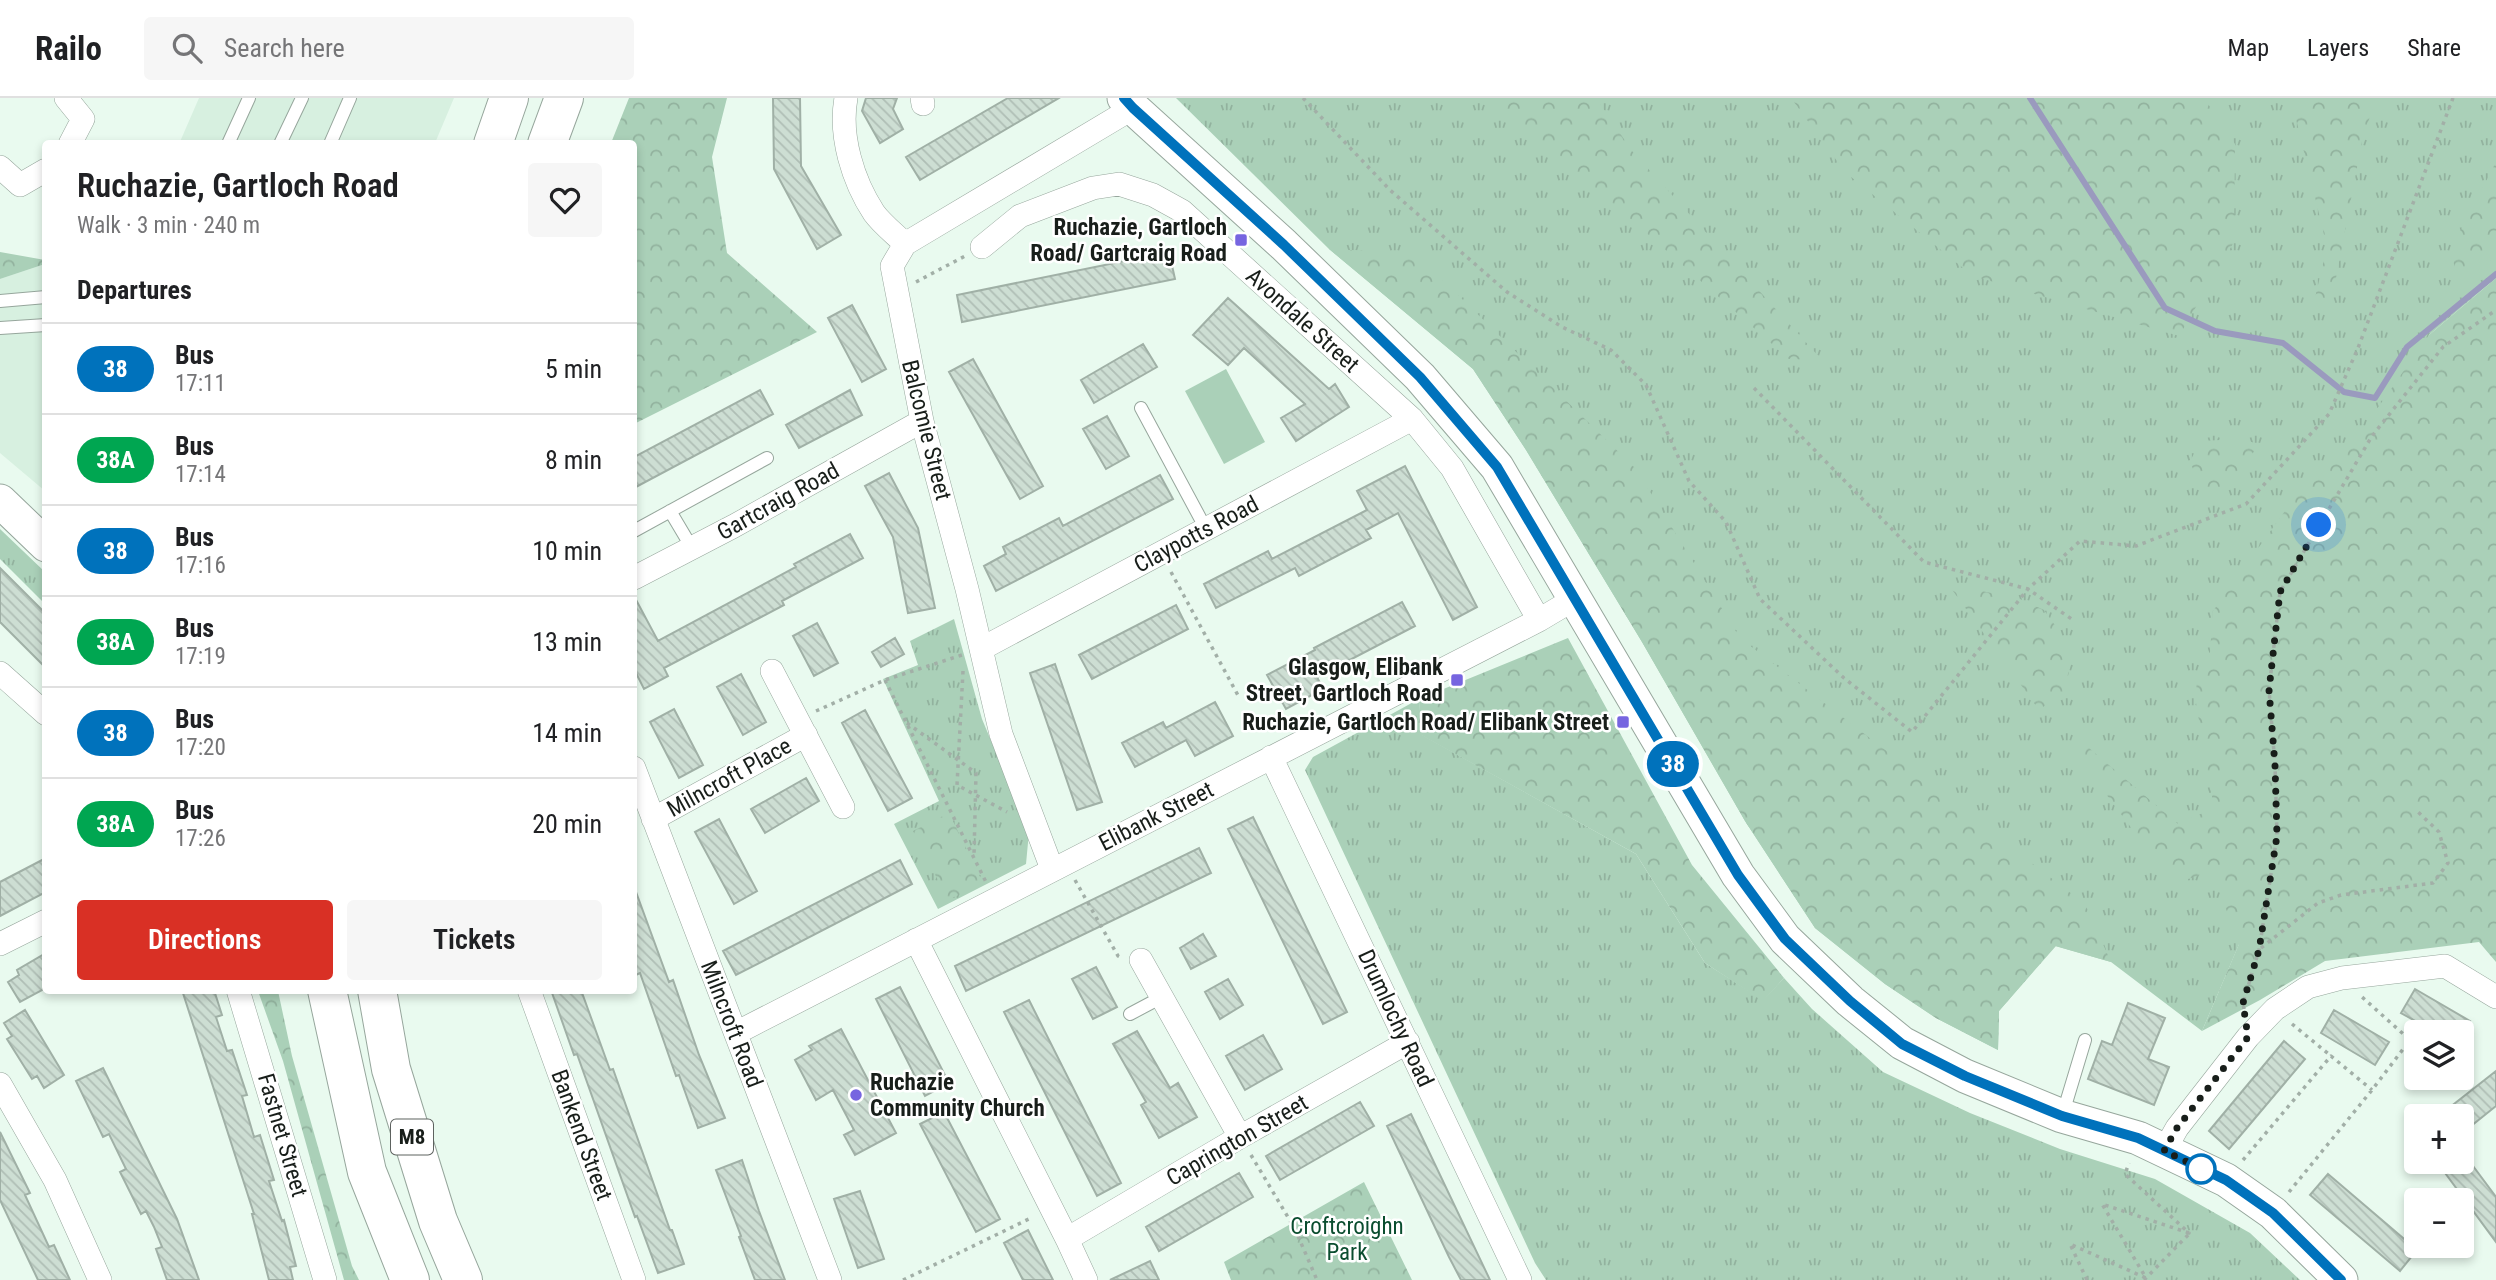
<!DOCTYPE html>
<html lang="en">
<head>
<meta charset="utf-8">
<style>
	:root { --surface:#fff; --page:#f6f6f6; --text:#202124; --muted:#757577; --line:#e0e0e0; --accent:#d93025 }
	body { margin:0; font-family:"Roboto Condensed",sans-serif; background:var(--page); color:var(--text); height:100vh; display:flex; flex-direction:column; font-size:26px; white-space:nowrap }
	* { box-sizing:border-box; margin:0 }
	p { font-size:23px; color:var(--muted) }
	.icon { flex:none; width:38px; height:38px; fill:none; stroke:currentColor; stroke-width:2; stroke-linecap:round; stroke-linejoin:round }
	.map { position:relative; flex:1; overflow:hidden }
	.drawer { position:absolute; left:42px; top:42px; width:595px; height:854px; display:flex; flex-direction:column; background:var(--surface); border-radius:7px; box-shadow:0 4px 10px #0003 }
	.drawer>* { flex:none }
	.badge { padding:0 14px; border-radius:23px; font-size:24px; line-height:46px }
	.fabs { position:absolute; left:2404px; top:922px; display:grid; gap:14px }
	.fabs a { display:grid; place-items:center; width:70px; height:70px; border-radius:7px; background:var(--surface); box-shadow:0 4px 10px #0003; font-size:35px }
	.you { position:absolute; width:35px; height:35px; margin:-18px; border:5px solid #fff; border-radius:50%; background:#1a73e8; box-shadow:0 0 0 10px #1a73e833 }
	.map>.badge { position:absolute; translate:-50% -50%; box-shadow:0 0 0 4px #fff }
	h2 { padding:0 35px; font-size:26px; line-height:63px }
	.round { display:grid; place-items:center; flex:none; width:74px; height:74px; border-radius:7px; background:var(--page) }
	.summary { display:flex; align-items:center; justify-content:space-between; height:119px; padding:0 35px }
	h1 { font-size:33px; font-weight:600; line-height:52px }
	.button { display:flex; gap:14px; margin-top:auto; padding:14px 35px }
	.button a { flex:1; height:80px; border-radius:7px; background:var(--accent); color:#fff; font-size:28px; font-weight:600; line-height:80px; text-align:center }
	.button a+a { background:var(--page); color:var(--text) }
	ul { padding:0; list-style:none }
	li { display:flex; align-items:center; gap:21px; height:91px; padding:0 35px; border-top:2px solid var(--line) }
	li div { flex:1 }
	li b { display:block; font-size:26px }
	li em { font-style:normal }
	li .badge { min-width:77px; font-weight:700; text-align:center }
	header { display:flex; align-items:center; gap:42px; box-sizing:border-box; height:98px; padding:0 35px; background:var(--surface); border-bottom:2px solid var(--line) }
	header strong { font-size:33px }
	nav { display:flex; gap:38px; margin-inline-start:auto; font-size:24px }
	.search { width:490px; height:63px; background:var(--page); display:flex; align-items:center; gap:18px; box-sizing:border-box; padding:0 24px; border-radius:7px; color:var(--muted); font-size:26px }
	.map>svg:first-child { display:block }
</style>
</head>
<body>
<header>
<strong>Railo</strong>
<div class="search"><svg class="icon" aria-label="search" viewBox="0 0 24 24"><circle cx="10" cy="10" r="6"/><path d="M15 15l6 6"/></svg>Search here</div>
<nav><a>Map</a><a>Layers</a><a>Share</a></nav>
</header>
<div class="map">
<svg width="2496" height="1182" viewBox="0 0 2496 1182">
	<defs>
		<pattern id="grass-tufts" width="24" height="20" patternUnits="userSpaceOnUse" patternTransform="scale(1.75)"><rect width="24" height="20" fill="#aad0b8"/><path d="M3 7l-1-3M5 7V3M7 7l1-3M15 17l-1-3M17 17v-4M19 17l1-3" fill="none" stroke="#92b29e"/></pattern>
		<pattern id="forest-crowns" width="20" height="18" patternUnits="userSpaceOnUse" patternTransform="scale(1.75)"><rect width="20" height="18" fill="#aad0b8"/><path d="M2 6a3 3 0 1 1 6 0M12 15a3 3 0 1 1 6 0" fill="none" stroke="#92b29e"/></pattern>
		<pattern id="building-back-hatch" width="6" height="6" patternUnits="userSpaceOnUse" patternTransform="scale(1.75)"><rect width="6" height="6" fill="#cdded3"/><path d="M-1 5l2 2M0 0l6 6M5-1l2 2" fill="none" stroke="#afbeb5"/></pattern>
	</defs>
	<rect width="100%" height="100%" fill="#e9faef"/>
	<path fill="#d7f0e0" d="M 199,0 L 454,0 L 435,45 L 179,46 Z
		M 45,166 L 45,393 L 0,355 L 0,181 Z"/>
	<path fill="url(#grass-tufts)" d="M 1176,0 L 2496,0 L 2496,180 L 2429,237 L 2252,816 L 2202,933 L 2111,864 L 2056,848 L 1999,913 L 1998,952 L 1936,920 L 1885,886 L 1815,830 L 1745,723 L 1642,544 L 1526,352 L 1473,271 L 1329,151 Z
		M 0,431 L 45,474 L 45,506 L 0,461 Z
		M 954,521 L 982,621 L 1029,734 L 1026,766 L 938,811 L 894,726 L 939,703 L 883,581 L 918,567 L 910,543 Z
		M 1419,601 L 1422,637 L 1636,756 L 1705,865 L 1763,902 L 1784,880 L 1812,911 L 1883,974 L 1970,1015 L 2060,1051 L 2155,1081 L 2250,1135 L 2300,1182 L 1546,1182 L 1535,1165 L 1305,672 L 1313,659 Z"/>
	<path fill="url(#forest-crowns)" d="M 629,0 L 727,0 L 712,59 L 727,155 L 817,234 L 634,326 L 634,46 L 611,45 Z
		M 1493,0 L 1596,0 L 1632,53 L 1822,262 L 1789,261 Z
		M 1791,0 L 2204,0 L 2235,46 L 2234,144 L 2179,238 L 1973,178 L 1845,74 Z
		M 2291,0 L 2377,0 L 2363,38 L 2329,217 L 2314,204 L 2327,149 Z
		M 2496,64 L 2496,159 L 2457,181 L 2451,151 Z
		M 1329,151 L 1415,155 L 1636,371 L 1740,540 L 2085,806 L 2111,864 L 2055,848 L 1999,913 L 1998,952 L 1936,920 L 1885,886 L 1815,830 L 1745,723 L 1642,544 L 1526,352 L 1473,271 Z
		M 0,154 L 45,162 L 45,166 L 0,181 Z
		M 2496,180 L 2496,864 L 2479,844 L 2325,863 L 2260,902 L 2202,933 L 2239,846 L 2212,773 L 2173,786 L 2074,653 L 2082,644 L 2178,726 L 2214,710 L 2195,599 L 2198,577 L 2210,554 L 2213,513 L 2300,392 L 2353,345 L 2429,237 Z
		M 2220,342 L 2252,344 L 2258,349 L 2220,393 L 2199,387 L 2190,363 L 2201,343 Z
		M 1948,486 L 2020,501 L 2044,512 L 2057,530 L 2070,568 L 2065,593 L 2039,612 Z
		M 1568,540 L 1692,767 L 1784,880 L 1763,903 L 1705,865 L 1636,756 L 1421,637 L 1419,601 Z
		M 949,715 L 983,785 L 948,802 L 913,733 Z
		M 258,893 L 278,893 L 292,958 L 352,1168 L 359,1182 L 344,1182 L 283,963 Z
		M 1364,1084 L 1412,1182 L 1231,1182 L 1224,1164 Z"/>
	<path fill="#aad0b8" d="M 1226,271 L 1265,344 L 1224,366 L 1185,293 Z"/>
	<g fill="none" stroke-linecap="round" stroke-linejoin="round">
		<path stroke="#9a9abe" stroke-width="6" d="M 2030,0 L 2165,210 L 2215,233 L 2283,245 L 2344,294 L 2375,300 L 2407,249 L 2496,176"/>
	</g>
	<path fill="url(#building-back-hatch)" stroke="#a0b0a6" stroke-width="2" d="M 773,0 L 800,0 L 801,68 L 841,137 L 817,151 L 774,71 Z
		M 866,0 L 897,0 L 893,11 L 903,31 L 880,45 L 862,13 Z
		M 1008,0 L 1059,0 L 920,82 L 906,59 Z
		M 1169,154 L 1175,181 L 962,224 L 957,197 Z
		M 1228,200 L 1329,291 L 1335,286 L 1349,309 L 1296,343 L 1281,320 L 1305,306 L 1244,250 L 1228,267 L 1193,237 Z
		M 852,207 L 886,271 L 862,284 L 828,220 Z
		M 1143,246 L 1157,269 L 1094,305 L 1081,282 Z
		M 973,261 L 1043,388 L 1020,401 L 949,274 Z
		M 760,292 L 773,316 L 634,390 L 634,359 Z
		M 850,292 L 862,317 L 799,350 L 786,327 Z
		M 1107,318 L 1129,358 L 1106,371 L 1083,331 Z
		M 1405,368 L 1477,509 L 1453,522 L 1398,415 L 1366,432 L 1371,440 L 1299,478 L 1295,470 L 1216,510 L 1204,486 L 1268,453 L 1272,461 L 1367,412 L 1357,393 Z
		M 889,375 L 918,430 L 935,510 L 908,515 L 893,439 L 865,388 Z
		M 1160,377 L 1173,401 L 996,493 L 984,468 L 1006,456 L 1003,449 L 1059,420 L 1063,428 Z
		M 850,436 L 863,460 L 782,503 L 784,507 L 664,570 L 668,578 L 644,591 L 634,571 L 634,498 L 658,543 L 796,469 L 794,466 Z
		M 0,470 L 46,516 L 46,570 L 0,524 Z
		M 1402,504 L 1415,528 L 1317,579 L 1323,591 L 1286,611 L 1267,577 L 1315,552 L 1314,550 Z
		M 1176,507 L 1188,531 L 1092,581 L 1079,557 Z
		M 817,525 L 838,565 L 814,578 L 793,538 Z
		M 895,540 L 904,556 L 881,569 L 872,554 Z
		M 1055,566 L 1102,704 L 1077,712 L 1030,575 Z
		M 741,576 L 766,624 L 743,637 L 717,589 Z
		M 1215,604 L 1233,638 L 1195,658 L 1186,642 L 1135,669 L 1122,645 L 1163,624 L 1166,630 Z
		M 674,611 L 703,667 L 679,680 L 650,624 Z
		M 865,612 L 912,700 L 888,713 L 842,625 Z
		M 806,680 L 819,703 L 765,735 L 751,711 Z
		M 1253,719 L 1347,914 L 1323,926 L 1228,731 Z
		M 719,721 L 757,793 L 734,806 L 695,734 Z
		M 1199,750 L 1211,775 L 966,893 L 955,868 Z
		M 46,760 L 46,794 L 0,818 L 0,784 Z
		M 900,762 L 912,786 L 736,877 L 723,853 Z
		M 634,794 L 636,794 L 669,884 L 673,882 L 699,957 L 725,1020 L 698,1030 L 679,977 L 676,978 L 640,875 L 634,878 Z
		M 1203,836 L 1216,858 L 1191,871 L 1180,850 Z
		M 46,855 L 46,890 L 20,904 L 8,884 L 19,877 L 17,872 Z
		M 1096,869 L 1117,909 L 1093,921 L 1072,881 Z
		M 1228,881 L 1243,907 L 1220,921 L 1205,894 Z
		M 900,889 L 949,985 L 925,998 L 876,901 Z
		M 2415,891 L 2470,923 L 2463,934 L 2435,934 L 2401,915 Z
		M 182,892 L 214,892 L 222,917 L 216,919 L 227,953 L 232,952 L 247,997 L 242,998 L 254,1039 L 260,1037 L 274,1082 L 269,1083 L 282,1123 L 284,1122 L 296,1168 L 290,1169 L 293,1182 L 269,1182 L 252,1116 L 254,1116 Z
		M 551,892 L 581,892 L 610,972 L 613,971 L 670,1132 L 672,1132 L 684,1166 L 658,1175 L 637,1118 L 635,1119 L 577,956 L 574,957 Z
		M 1029,902 L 1121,1085 L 1097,1098 L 1004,914 Z
		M 2128,905 L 2165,920 L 2148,961 L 2169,969 L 2154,1007 L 2088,981 L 2102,943 L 2112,947 Z
		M 25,912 L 64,977 L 44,990 L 37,978 L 32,981 L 7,941 L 12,938 L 4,925 Z
		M 2334,912 L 2389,944 L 2375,967 L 2321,935 Z
		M 841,931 L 896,1035 L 855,1057 L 844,1037 L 854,1032 L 833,992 L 816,1002 L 795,962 L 812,952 L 809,948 Z
		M 1137,933 L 1170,990 L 1178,985 L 1197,1019 L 1159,1040 L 1141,1007 L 1146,1004 L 1113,946 Z
		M 1263,937 L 1282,971 L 1245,992 L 1226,958 Z
		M 2284,943 L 2305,961 L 2229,1051 L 2209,1033 Z
		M 103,970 L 177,1121 L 199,1182 L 167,1182 L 156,1151 L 162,1149 L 154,1129 L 146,1113 L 141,1116 L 120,1074 L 126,1071 L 109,1036 L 103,1039 L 76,983 Z
		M 2496,973 L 2496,1008 L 2466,1032 L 2462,1027 L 2462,1018 L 2456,1018 L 2449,1010 Z
		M 1360,1004 L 1374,1028 L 1280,1082 L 1266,1058 Z
		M 944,1014 L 1000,1121 L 976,1134 L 920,1026 Z
		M 1411,1016 L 1490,1182 L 1461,1182 L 1449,1159 L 1387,1028 Z
		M 0,1034 L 30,1095 L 25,1097 L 49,1149 L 54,1147 L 70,1182 L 38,1182 L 0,1102 Z
		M 742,1062 L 759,1113 L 785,1182 L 755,1182 L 739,1139 L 741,1138 L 716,1072 Z
		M 2437,1064 L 2470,1064 L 2496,1099 L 2496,1144 Z
		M 1239,1075 L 1253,1099 L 1159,1153 L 1146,1129 Z
		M 2328,1076 L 2417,1152 L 2400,1173 L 2310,1097 Z
		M 860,1093 L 884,1161 L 858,1170 L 834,1101 Z
		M 1028,1132 L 1053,1182 L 1023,1182 L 1004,1145 Z
		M 1150,1163 L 1159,1182 L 1110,1182 Z"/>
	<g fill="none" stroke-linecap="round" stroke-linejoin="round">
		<g stroke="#96a69c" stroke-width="14">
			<path id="lane" d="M 228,46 L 249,0
				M 280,46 L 302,0
				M 330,46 L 350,0
				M 0,203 L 46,199
				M 0,230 L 46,227
				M 1141,310 L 1206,431
				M 670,413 L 692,450
				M 634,433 L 767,360
				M 1130,916 L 1162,899
				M 2063,1015 L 2085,942"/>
		</g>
		<g stroke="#96a69c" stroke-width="24">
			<path id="street" d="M 66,0 L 83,21 L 70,46
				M 846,0 C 839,38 853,83 874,115 C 882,126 895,136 905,146
				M 922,0 L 923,6
				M 0,69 L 20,87 L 46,72
				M 982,149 L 1020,118 L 1093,90 L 1119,86 L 1153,97 L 1182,113 L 1412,321 L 1452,370 L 1539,522
				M 634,480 L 734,428 L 922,323
				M 981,551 L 1412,321
				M 772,573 L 843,709
				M 0,575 L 46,616
				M 1271,659 L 1520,1182
				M 634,670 L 830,1182
				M 653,721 L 806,637
				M 1052,771 L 1001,636 L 967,491 L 922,323 L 892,168 L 905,146 L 1133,10
				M 916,842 L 1067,1141 L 1086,1182
				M 0,846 L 46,823
				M 1141,862 L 1240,1039
				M 238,892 L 325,1182
				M 529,892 L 634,1182
				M 736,935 L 1539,522 L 1576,500
				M 0,986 L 55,1082 L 100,1182
				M 2164,1053 L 2177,1030 L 2248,939 L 2275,911 L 2308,889 L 2342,880 L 2445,868 L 2496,899
				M 1067,1141 L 1240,1039 L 1408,944"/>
		</g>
		<g stroke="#96a69c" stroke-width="35">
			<path id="secondary" d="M 1124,0 L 1133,10 L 1284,147 L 1420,279 L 1497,369 L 1738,777 L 1785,841 L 1850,903 L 1902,945 L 1965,978 L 2062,1018 L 2138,1040 L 2226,1082 L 2273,1115 L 2341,1182
				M 0,403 L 46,447"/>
		</g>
		<g stroke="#96a69c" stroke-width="40">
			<path id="highway" d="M 493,46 L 509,0
				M 547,46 L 564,0
				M 327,892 L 367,1074 L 410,1182
				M 377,892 L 391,971 L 438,1123 L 463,1182"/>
		</g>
		<path stroke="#a2afa7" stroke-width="3.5" stroke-dasharray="3.5 5" stroke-linecap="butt" d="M 1303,0 L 1390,92 L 1507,194 L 1562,229 L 1611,252 L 1646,287 L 1689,383 L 1726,424 L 1760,501 L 1844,580 L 1912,634 L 2028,491 L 2080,443 L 2136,448 L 2246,406 L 2329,316 L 2358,250 L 2453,0
			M 916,184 L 965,158
			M 1754,290 L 1924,464 L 2028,491 L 2073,522
			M 1171,474 L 1240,601
			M 963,573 L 957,687 L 1007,714
			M 885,582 L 986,784
			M 816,613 L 885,582 L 962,557
			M 907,625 L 976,675 L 974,757
			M 1075,782 L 1118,858 L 1120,859
			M 2261,850 L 2318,805 L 2341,797 L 2433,785 L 2448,765 L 2439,734 L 2417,713
			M 2244,911 L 2243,905 L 2259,852 L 2277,738 L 2275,667 L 2269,592 L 2280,494 L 2372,338 L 2443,249 L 2496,212
			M 2292,926 L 2331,958
			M 1251,1057 L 1295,1131 L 1317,1182
			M 2243,1062 L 2331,958 L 2372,992
			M 2289,1094 L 2372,992 L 2410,942 L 2362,899
			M 903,1182 L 1033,1119
			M 2087,1182 L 2070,1146 L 2146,1180 L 2102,1106 L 2189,1135 L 2125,1076 L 2129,1065
			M 2144,1182 L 2189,1136"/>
		<use href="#lane" stroke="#fff" stroke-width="12"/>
		<use href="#street" stroke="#fff" stroke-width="23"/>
		<use href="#secondary" stroke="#fff" stroke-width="33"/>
		<use href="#highway" stroke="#fff" stroke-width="38"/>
	</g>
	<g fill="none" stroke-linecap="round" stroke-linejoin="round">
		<g stroke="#fff" stroke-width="16">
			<path id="line" d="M 1124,0 L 1133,10 L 1284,147 L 1420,279 L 1497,369 L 1738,777 L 1785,841 L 1850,903 L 1902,946 L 1965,978 L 2062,1018 L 2138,1040 L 2226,1082 L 2273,1115 L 2341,1182"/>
		</g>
		<use href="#line" stroke="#0072bc" stroke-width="10"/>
		<path stroke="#181e1a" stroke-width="7" stroke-dasharray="0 12.6" d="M 2201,1071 L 2205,1072 L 2164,1053 L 2177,1030 L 2248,939 L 2243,905 L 2259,852 L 2277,738 L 2275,667 L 2269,592 L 2280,494 L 2319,427"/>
	</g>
	<g fill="#7665e0" stroke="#fff" stroke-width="2.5">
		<rect x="1234" y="135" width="14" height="14" rx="3.5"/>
		<rect x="1450" y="575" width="14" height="14" rx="3.5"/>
		<rect x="1616" y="617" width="14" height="14" rx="3.5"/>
		<circle cx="856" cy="997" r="7"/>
	</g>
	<circle fill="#fff" stroke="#0072bc" stroke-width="3.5" cx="2201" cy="1071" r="14"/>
	<g text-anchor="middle" stroke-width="5" stroke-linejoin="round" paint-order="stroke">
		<rect fill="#fff" stroke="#5d625f" stroke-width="2" x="391" y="1021.5" width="42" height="35" rx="5"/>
		<g font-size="21" font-weight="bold" fill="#181e1a">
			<text x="412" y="1046">M8</text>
		</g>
		<g font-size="23" font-weight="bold" fill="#181e1a" stroke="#fff" text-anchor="end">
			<text x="1227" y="137">Ruchazie, Gartloch<tspan x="1227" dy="26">Road/ Gartcraig Road</tspan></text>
			<text x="1443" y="577">Glasgow, Elibank<tspan x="1443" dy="26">Street, Gartloch Road</tspan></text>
			<text x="1609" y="632">Ruchazie, Gartloch Road/ Elibank Street</text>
			<text x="870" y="992" text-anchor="start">Ruchazie<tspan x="870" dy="26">Community Church</tspan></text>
		</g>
		<g font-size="23" fill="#181e1a" stroke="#fff">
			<text transform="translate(1303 222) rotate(42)" y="8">Avondale Street</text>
			<text transform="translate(927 332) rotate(76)" y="8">Balcomie Street</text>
			<text transform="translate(778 403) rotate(-29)" y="8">Gartcraig Road</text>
			<text transform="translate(1196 436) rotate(-28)" y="8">Claypotts Road</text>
			<text transform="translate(729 679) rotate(-29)" y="8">Milncroft Place</text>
			<text transform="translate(1156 718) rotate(-27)" y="8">Elibank Street</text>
			<text transform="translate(1396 920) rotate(65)" y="8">Drumlochy Road</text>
			<text transform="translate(732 926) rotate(69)" y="8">Milncroft Road</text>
			<text transform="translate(283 1037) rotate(74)" y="8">Fastnet Street</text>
			<text transform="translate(582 1037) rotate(70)" y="8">Bankend Street</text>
			<text transform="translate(1237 1042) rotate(-30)" y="8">Caprington Street</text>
		</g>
		<g font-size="23" fill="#0a4d2f" stroke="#fff">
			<text x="1347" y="1136">Croftcroighn<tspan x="1347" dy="26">Park</tspan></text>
		</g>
	</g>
</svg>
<div class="fabs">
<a><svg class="icon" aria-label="layers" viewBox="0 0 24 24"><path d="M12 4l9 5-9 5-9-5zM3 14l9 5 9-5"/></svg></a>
<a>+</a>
<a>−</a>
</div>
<div class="you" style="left:2319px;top:427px"></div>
<b class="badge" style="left:1673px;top:666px;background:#0072bc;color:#fff">38</b>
<section class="drawer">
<div class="summary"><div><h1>Ruchazie, Gartloch Road</h1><p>Walk · 3 min · 240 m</p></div><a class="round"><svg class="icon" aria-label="heart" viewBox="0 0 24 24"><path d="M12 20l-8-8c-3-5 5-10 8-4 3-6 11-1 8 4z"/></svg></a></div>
<h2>Departures</h2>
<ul>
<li><span class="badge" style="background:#0072bc;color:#fff">38</span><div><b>Bus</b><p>17:11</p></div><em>5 min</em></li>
<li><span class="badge" style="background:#00a651;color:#fff">38A</span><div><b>Bus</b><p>17:14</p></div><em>8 min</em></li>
<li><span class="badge" style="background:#0072bc;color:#fff">38</span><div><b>Bus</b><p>17:16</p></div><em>10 min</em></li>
<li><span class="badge" style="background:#00a651;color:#fff">38A</span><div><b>Bus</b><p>17:19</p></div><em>13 min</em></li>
<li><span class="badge" style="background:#0072bc;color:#fff">38</span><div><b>Bus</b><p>17:20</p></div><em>14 min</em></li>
<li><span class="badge" style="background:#00a651;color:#fff">38A</span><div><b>Bus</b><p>17:26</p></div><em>20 min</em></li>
</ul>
<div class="button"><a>Directions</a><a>Tickets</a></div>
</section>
</div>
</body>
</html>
